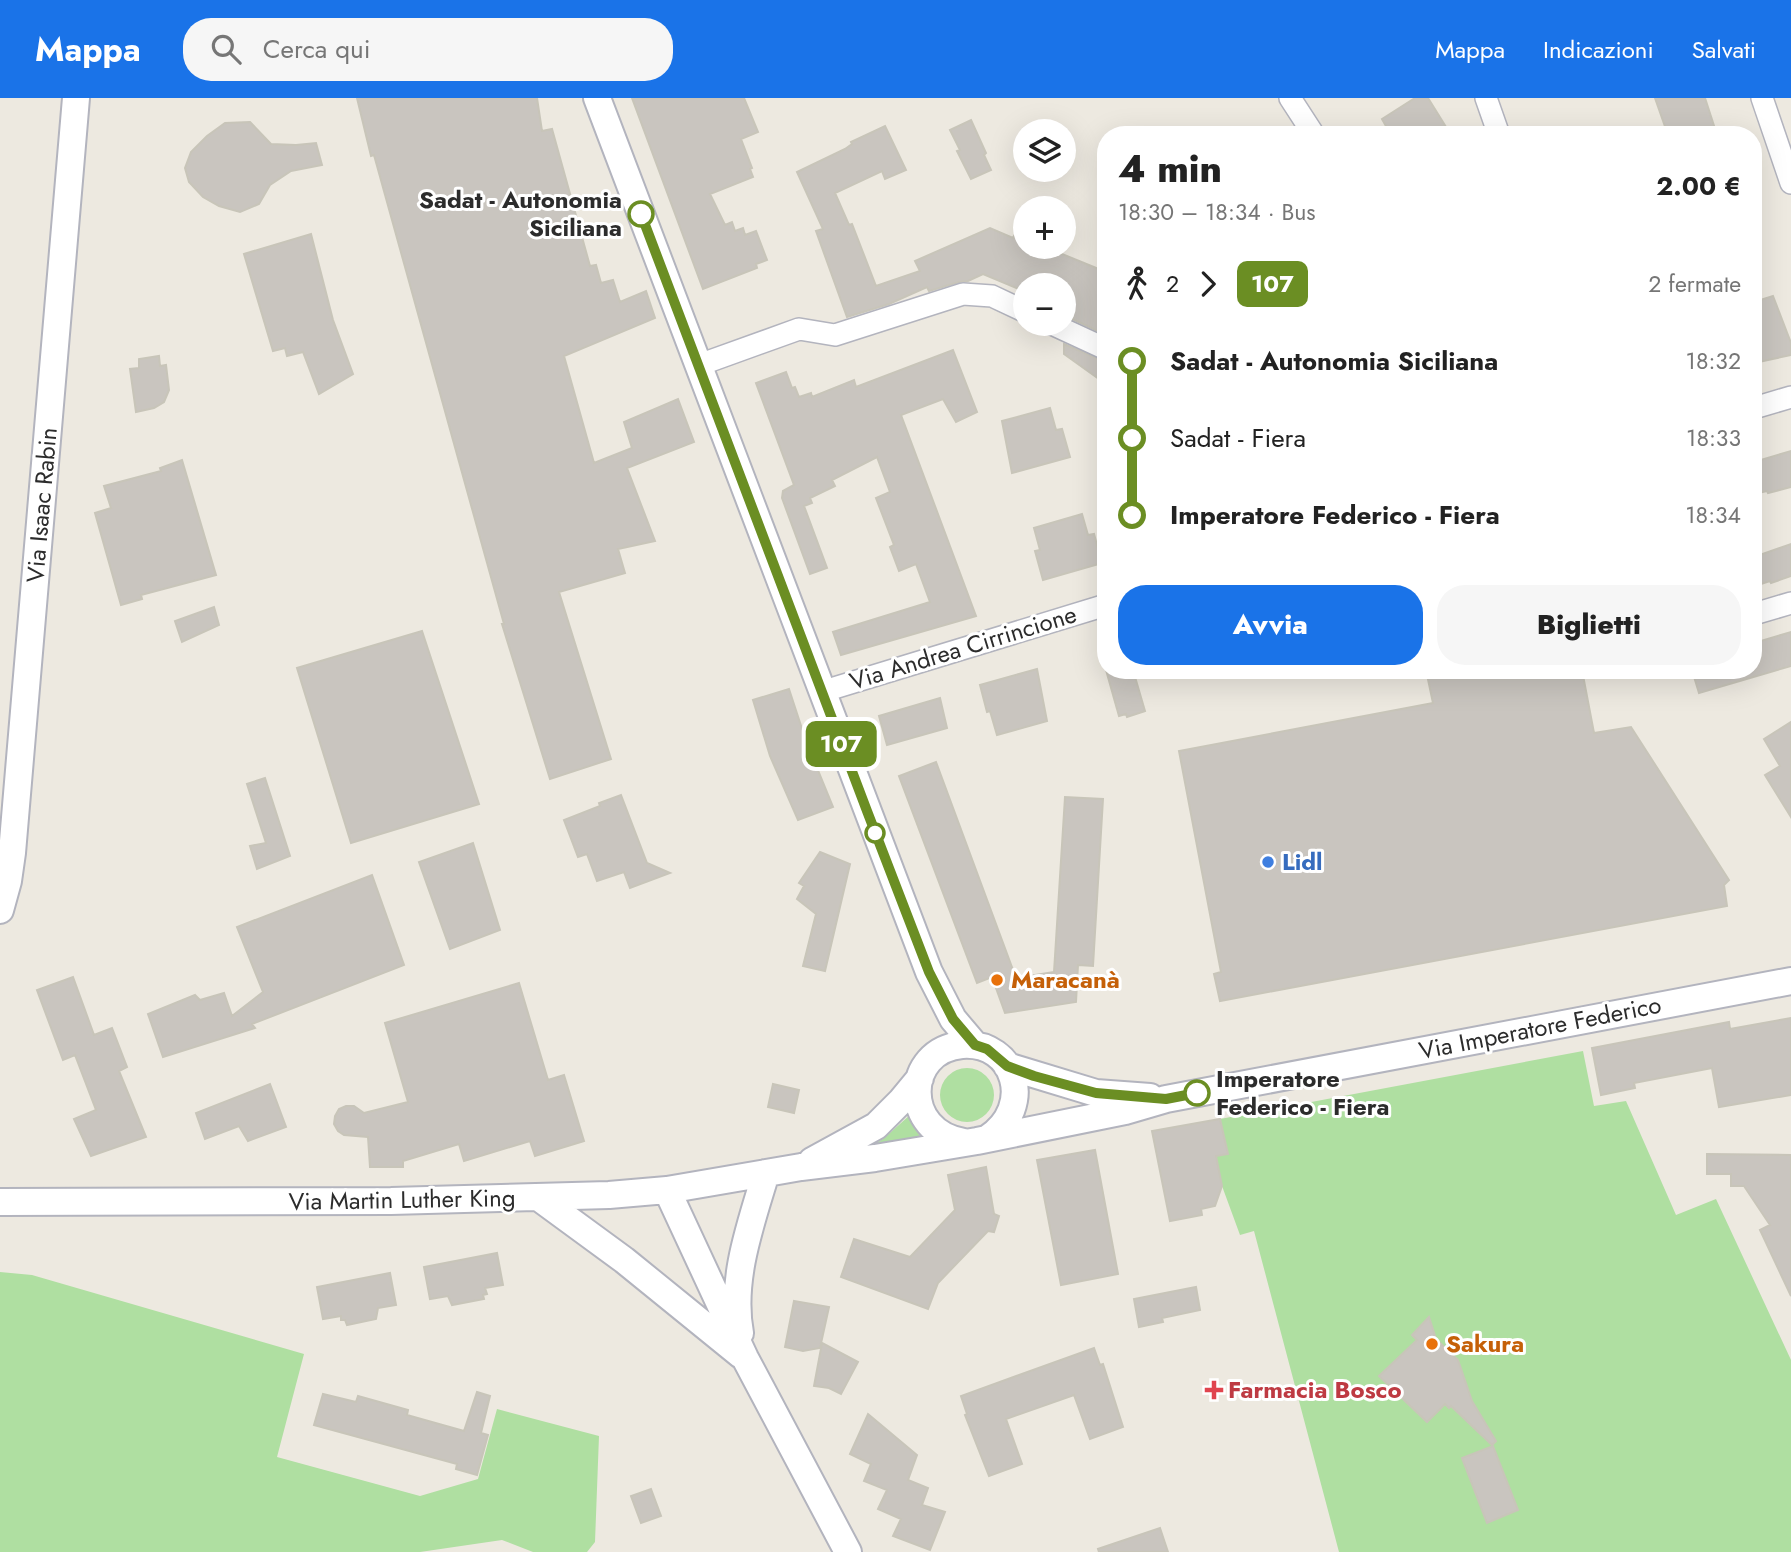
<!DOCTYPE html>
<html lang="it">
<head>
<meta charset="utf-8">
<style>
	:root { --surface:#fff; --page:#f6f6f6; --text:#222; --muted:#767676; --accent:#1a73e8 }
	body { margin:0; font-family:Jost,sans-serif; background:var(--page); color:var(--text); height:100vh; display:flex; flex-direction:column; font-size:26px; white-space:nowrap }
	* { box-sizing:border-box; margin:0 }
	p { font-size:23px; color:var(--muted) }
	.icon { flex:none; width:38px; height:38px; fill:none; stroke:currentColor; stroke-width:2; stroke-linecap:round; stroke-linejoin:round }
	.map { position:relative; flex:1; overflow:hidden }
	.drawer { position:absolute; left:1097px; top:28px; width:665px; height:553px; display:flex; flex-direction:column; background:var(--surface); border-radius:28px; box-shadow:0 7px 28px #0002 }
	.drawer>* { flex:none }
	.badge { padding:0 14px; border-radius:10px; font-size:24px; line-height:46px }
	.controls { position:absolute; left:1013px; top:21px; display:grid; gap:14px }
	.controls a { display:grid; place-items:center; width:63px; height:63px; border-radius:50%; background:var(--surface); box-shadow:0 7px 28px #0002; font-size:35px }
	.map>.badge { position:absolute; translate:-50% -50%; box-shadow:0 0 0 4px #fff }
	.legs { display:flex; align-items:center; gap:10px; height:77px; padding:0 21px; font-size:23px }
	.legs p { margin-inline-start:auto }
	.headline { display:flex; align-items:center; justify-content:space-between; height:119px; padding:0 21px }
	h1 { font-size:38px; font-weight:800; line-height:52px }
	.button { display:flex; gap:14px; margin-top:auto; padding:14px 21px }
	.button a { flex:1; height:80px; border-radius:28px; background:var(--accent); color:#fff; font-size:28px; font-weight:800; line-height:80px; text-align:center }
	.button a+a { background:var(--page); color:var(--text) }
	ul { padding:0 21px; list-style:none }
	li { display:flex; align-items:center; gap:24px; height:77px; font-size:26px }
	li i { display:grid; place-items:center; width:10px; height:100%; margin:0 9px; background:currentColor }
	li i::after { content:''; width:18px; height:18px; margin:-9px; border:5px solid; border-radius:50%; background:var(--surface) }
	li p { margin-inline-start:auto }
	li:first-child i { background:linear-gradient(#0000 50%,currentColor 0) }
	li:last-child i { background:linear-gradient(currentColor 50%,#0000 0) }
	header { display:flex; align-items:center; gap:42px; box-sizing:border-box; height:98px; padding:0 35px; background:var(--accent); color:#fff }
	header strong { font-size:33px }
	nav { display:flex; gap:38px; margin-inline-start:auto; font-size:24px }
	.search { width:490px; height:63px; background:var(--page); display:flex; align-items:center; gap:18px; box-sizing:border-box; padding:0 24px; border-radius:28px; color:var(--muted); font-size:26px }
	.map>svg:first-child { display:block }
</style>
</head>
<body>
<header>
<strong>Mappa</strong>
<div class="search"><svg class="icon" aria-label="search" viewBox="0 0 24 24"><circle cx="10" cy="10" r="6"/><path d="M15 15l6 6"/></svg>Cerca qui</div>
<nav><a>Mappa</a><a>Indicazioni</a><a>Salvati</a></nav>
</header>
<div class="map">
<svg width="1791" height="1454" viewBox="0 0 1791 1454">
	<rect width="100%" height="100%" fill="#ede9e0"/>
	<path fill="#afdfa1" d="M 1583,953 L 1594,1008 L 1626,1003 L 1676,1117 L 1716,1101 L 1791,1262 L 1791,1454 L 1339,1454 L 1254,1133 L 1240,1137 L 1222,1088 L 1216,1058 L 1228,1056 L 1220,1021 Z
		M940 997a27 27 0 1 1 54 0a27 27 0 1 1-54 0Z
		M 910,1017 L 912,1026 L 922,1041 L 869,1049 L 883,1041 Z
		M 0,1174 L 32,1177 L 304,1256 L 277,1359 L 420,1398 L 478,1381 L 497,1311 L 599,1338 L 595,1444 L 587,1454 L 533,1454 L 502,1442 L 420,1454 L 0,1454 Z"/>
	<path fill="#c9c5bf" stroke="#c8c5b9" stroke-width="2" d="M 357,0 L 537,0 L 542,33 L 552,31 L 590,168 L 596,167 L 601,185 L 613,182 L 620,204 L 646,193 L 655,220 L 564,258 L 594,365 L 632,350 L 624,324 L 678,301 L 694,344 L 627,370 L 655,443 L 618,451 L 625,475 L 559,494 L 611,661 L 550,681 L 502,526 L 504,526 L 374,57 L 371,58 Z
		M 632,0 L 744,0 L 758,34 L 741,41 L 752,70 L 750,71 L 753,79 L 710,96 L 725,127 L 732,124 L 735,133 L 743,130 L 745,137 L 756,133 L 767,162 L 756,166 L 757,170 L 703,191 Z
		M 1415,0 L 1428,0 L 1451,37 L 1391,37 L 1382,21 Z
		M 1655,0 L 1705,0 L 1717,37 L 1668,37 Z
		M 971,22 L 986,55 L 984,57 L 991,72 L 971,81 L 957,53 L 960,52 L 950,32 Z
		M 250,24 L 271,46 L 296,47 L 316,45 L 322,67 L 291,73 L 270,87 L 259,106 L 240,114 L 219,108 L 203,99 L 189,84 L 185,70 L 191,54 L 207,38 L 225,25 Z
		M 885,28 L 906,72 L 885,81 L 882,73 L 835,95 L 849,127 L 852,126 L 876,188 L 920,173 L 915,163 L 990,130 L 1013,140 L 1015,136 L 1026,141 L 1026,149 L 1045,149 L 1106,174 L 1106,237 L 1064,217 L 1064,187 L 1026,187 L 1026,194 L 983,176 L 968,183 L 959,184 L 929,193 L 927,189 L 889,206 L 847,219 L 816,133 L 823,131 L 797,74 L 845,51 L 852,46 L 851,44 Z
		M 311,136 L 333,222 L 353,276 L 319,296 L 303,254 L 287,258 L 285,250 L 273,253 L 244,156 Z
		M 1773,198 L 1791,245 L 1791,257 L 1754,265 L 1754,204 Z
		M 1064,246 L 1106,264 L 1106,286 L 1064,256 Z
		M 953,252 L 977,314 L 956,324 L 943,301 L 901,317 L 976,518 L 841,557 L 833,534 L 930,504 L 916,466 L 899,473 L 890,449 L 894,447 L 876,400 L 890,394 L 877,359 L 832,382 L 835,388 L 810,400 L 812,405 L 804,408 L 827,470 L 810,476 L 782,400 L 783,393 L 794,387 L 756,285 L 786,274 L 792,290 L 795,289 L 799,299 L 811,295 L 812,299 L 854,282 L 856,289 Z
		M 159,258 L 160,268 L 166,267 L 169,292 L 164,304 L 154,310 L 136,314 L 130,271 L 139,270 L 139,261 Z
		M 1050,310 L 1056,332 L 1062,331 L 1070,359 L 1012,375 L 1002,323 Z
		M 1791,353 L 1791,389 L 1768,395 L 1767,393 L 1754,396 L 1754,364 Z
		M 182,362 L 216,477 L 141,497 L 142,501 L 121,507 L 95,415 L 111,410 L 104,388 L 161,373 L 160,370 Z
		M 1082,416 L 1088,437 L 1094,436 L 1102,465 L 1043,482 L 1035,453 L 1040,452 L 1034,430 Z
		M 1791,446 L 1791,478 L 1771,485 L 1770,483 L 1761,486 L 1759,481 L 1754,483 L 1754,459 Z
		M 214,509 L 219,527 L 182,544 L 175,523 Z
		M 422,533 L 479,706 L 351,745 L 297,570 Z
		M 1791,534 L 1791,568 L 1699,595 L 1692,572 L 1754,572 L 1754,545 Z
		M 1037,571 L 1047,623 L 997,637 L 990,613 L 987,614 L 980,587 Z
		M 1106,572 L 1133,572 L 1145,613 L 1127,619 L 1126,616 L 1119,618 Z
		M 1426,572 L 1582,572 L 1594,635 L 1631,629 L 1729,782 L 1724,787 L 1727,808 L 1220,903 L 1214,876 L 1221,874 L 1179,653 L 1433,605 Z
		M 789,591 L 806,643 L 833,709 L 798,722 L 770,658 L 753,602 Z
		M 940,600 L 947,630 L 887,647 L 879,618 Z
		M 1791,624 L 1791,719 L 1765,677 L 1780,668 L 1764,641 Z
		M 936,664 L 1016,880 L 1054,874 L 1065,699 L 1103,701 L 1093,868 L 1078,867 L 1076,904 L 1005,915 L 992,879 L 977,885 L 899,678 Z
		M 265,680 L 290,758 L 257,771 L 250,748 L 266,745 L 247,686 Z
		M 621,697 L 647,765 L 670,775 L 630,790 L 624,774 L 597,783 L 587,756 L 578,759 L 564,722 L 600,708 L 599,705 Z
		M 473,745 L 500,832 L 450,851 L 419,764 Z
		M 820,754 L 850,766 L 825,873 L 803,868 L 816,816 L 797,801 L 804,788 L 799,785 Z
		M 372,777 L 404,867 L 252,926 L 255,930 L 163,959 L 148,916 L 195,897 L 200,902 L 224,895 L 232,918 L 263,894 L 237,829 Z
		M 73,879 L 94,937 L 112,930 L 127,969 L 119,973 L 146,1039 L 91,1058 L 74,1021 L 96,1012 L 75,957 L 63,962 L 37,892 Z
		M 519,885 L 548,982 L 564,977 L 584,1043 L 535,1058 L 530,1043 L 464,1063 L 459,1046 L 403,1063 L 403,1069 L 370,1069 L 368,1039 L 344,1037 L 338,1033 L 334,1026 L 335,1018 L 339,1011 L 346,1008 L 354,1008 L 364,1015 L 408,1004 L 385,925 Z
		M 1791,920 L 1791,997 L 1719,1009 L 1712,970 L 1634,985 L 1635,990 L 1601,997 L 1592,950 L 1729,924 L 1730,931 Z
		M 270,986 L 286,1029 L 248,1043 L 239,1028 L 205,1041 L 196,1015 Z
		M 773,986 L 799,992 L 794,1015 L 768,1009 Z
		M 1220,1021 L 1228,1056 L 1216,1058 L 1222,1088 L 1215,1108 L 1201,1111 L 1202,1117 L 1170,1123 L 1152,1033 Z
		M 1095,1052 L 1118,1176 L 1061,1187 L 1037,1062 Z
		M 1707,1056 L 1791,1057 L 1791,1198 L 1760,1132 L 1770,1127 L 1744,1088 L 1731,1088 L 1731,1076 L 1707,1076 Z
		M 986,1069 L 994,1116 L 999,1118 L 994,1134 L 988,1133 L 938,1185 L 928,1211 L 841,1179 L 854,1141 L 910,1159 L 955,1112 L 948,1077 Z
		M 497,1155 L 503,1187 L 485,1190 L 487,1196 L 483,1197 L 484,1201 L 452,1207 L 448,1198 L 430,1201 L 424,1169 Z
		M 390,1175 L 396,1207 L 378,1210 L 376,1221 L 347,1227 L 345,1222 L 341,1222 L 341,1218 L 323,1221 L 317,1189 Z
		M 1196,1189 L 1200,1212 L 1162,1220 L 1163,1224 L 1139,1229 L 1134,1201 Z
		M 794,1203 L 829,1209 L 820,1250 L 803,1253 L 785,1249 Z
		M 1429,1219 L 1436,1241 L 1458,1262 L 1472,1303 L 1496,1343 L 1492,1347 L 1451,1308 L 1449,1310 L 1445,1306 L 1427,1324 L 1379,1278 L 1417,1242 L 1412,1237 Z
		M 822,1245 L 858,1264 L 841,1296 L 829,1290 L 814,1288 Z
		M 1094,1250 L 1100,1267 L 1103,1266 L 1123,1329 L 1090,1341 L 1074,1297 L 1006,1321 L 1022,1366 L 989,1378 L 965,1317 L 967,1316 L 961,1298 Z
		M 477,1294 L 490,1298 L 481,1335 L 488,1337 L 477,1377 L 456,1371 L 457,1366 L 314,1327 L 323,1296 L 356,1304 L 358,1298 L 408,1312 L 407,1317 L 464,1333 Z
		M 868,1316 L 917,1357 L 908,1382 L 928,1390 L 922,1407 L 945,1414 L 930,1452 L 893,1438 L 901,1421 L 878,1411 L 887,1392 L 864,1383 L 871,1366 L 850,1356 Z
		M 1493,1348 L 1518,1412 L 1487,1425 L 1462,1360 Z
		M 651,1391 L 661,1418 L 641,1425 L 631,1398 Z
		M 1160,1430 L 1168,1454 L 1099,1454 L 1098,1451 Z"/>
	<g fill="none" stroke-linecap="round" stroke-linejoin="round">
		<g stroke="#b3b4be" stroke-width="24">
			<path id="minor" d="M 1290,0 L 1314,37
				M 1486,0 L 1499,37
				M 1762,0 L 1791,85
				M 1052,226 L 1106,251
				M 699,267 L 799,231 L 835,237 L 963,196 L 992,198 L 1026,214
				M 1754,310 L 1791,299
				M 1754,516 L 1791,505
				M 821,594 L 1106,507"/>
		</g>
		<g stroke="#b3b4be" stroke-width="30">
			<path id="tertiary" d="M 597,0 L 929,874 L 953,921 L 975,947
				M 0,812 L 8,783 L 12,755 L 76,0
				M 1007,968 L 1096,995 L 1150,999
				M 964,1044 C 901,1034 904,952 962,947 C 1016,943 1035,1009 988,1040
				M 812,1063 L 876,1028 L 901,1003 L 920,980
				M 667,1092 L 745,1260 L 848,1454
				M 538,1099 L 624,1162 L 741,1257
				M 0,1104 L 391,1103 L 609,1097 L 667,1092 L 801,1069 L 875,1060 L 977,1043 L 1125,1013 L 1166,1001 L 1791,883
				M 740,1235 C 730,1182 751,1125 766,1075"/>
		</g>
		<use href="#minor" stroke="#fff" stroke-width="21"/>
		<use href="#tertiary" stroke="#fff" stroke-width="26"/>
	</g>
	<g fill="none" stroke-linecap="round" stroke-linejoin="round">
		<g stroke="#fff" stroke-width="16">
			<path id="line-1" d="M 641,116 L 867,713 L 929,874 L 953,921 L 975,947 L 987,951 L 1007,968 L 1034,978 L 1096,995 L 1166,1001 L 1197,995"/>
		</g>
		<use href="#line-1" stroke="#6b8e23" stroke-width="10"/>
	</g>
	<g fill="#fff" stroke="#6b8e23" stroke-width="3.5">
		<circle cx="641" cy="116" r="12"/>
		<circle cx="875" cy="735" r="9"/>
		<circle cx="1197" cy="995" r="12"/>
	</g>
	<circle fill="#3f7fe0" stroke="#fff" stroke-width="2.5" cx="1268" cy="764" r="7"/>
	<g fill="#e8710a" stroke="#fff" stroke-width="2.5">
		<circle cx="997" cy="882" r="7"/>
		<circle cx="1432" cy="1246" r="7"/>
	</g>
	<path fill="#e0444e" stroke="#fff" stroke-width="2.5" d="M1210.5 1281.5h7v7h7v7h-7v7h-7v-7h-7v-7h7z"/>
	<g text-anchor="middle" stroke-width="6" stroke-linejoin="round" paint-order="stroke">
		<g font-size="24" font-weight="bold" fill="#2c2c2c" stroke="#fff" text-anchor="end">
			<text x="622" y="110">Sadat - Autonomia<tspan x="622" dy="28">Siciliana</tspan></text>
			<text x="1216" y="989" text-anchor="start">Imperatore<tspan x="1216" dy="28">Federico - Fiera</tspan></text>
		</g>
		<g font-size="24" fill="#2c2c2c" stroke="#fff">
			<text transform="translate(42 407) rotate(-85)" y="8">Via Isaac Rabin</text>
			<text transform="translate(963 550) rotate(-17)" y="8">Via Andrea Cirrincione</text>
			<text transform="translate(1540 930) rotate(-11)" y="8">Via Imperatore Federico</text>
			<text transform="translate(402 1102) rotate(-1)" y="8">Via Martin Luther King</text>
		</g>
		<g font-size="24" font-weight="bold" fill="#366cbe" stroke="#fff" text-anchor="start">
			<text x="1282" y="772">Lidl</text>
		</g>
		<g font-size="24" font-weight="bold" fill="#c56008" stroke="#fff" text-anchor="start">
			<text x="1011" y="890">Maracanà</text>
			<text x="1446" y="1254">Sakura</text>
		</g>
		<g font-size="24" font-weight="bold" fill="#be3a42" stroke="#fff" text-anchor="start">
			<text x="1228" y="1300">Farmacia Bosco</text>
		</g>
	</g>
</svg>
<div class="controls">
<a><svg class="icon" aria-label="layers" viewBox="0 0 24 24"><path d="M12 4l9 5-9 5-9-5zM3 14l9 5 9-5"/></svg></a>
<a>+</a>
<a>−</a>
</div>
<b class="badge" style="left:841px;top:646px;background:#6b8e23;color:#fff">107</b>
<section class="drawer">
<div class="headline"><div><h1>4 min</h1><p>18:30 – 18:34 · Bus</p></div><b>2.00 €</b></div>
<div class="legs"><svg class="icon" aria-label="walk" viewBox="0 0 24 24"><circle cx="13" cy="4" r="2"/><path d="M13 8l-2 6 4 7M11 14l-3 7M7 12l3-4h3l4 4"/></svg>2<svg class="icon" aria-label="forward" viewBox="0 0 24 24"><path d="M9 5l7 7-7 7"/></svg><b class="badge" style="background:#6b8e23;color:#fff">107</b><p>2 fermate</p></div>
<ul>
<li><i style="color:#6b8e23"></i><b>Sadat - Autonomia Siciliana</b><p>18:32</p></li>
<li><i style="color:#6b8e23"></i><span>Sadat - Fiera</span><p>18:33</p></li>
<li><i style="color:#6b8e23"></i><b>Imperatore Federico - Fiera</b><p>18:34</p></li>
</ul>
<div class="button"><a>Avvia</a><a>Biglietti</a></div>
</section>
</div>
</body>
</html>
